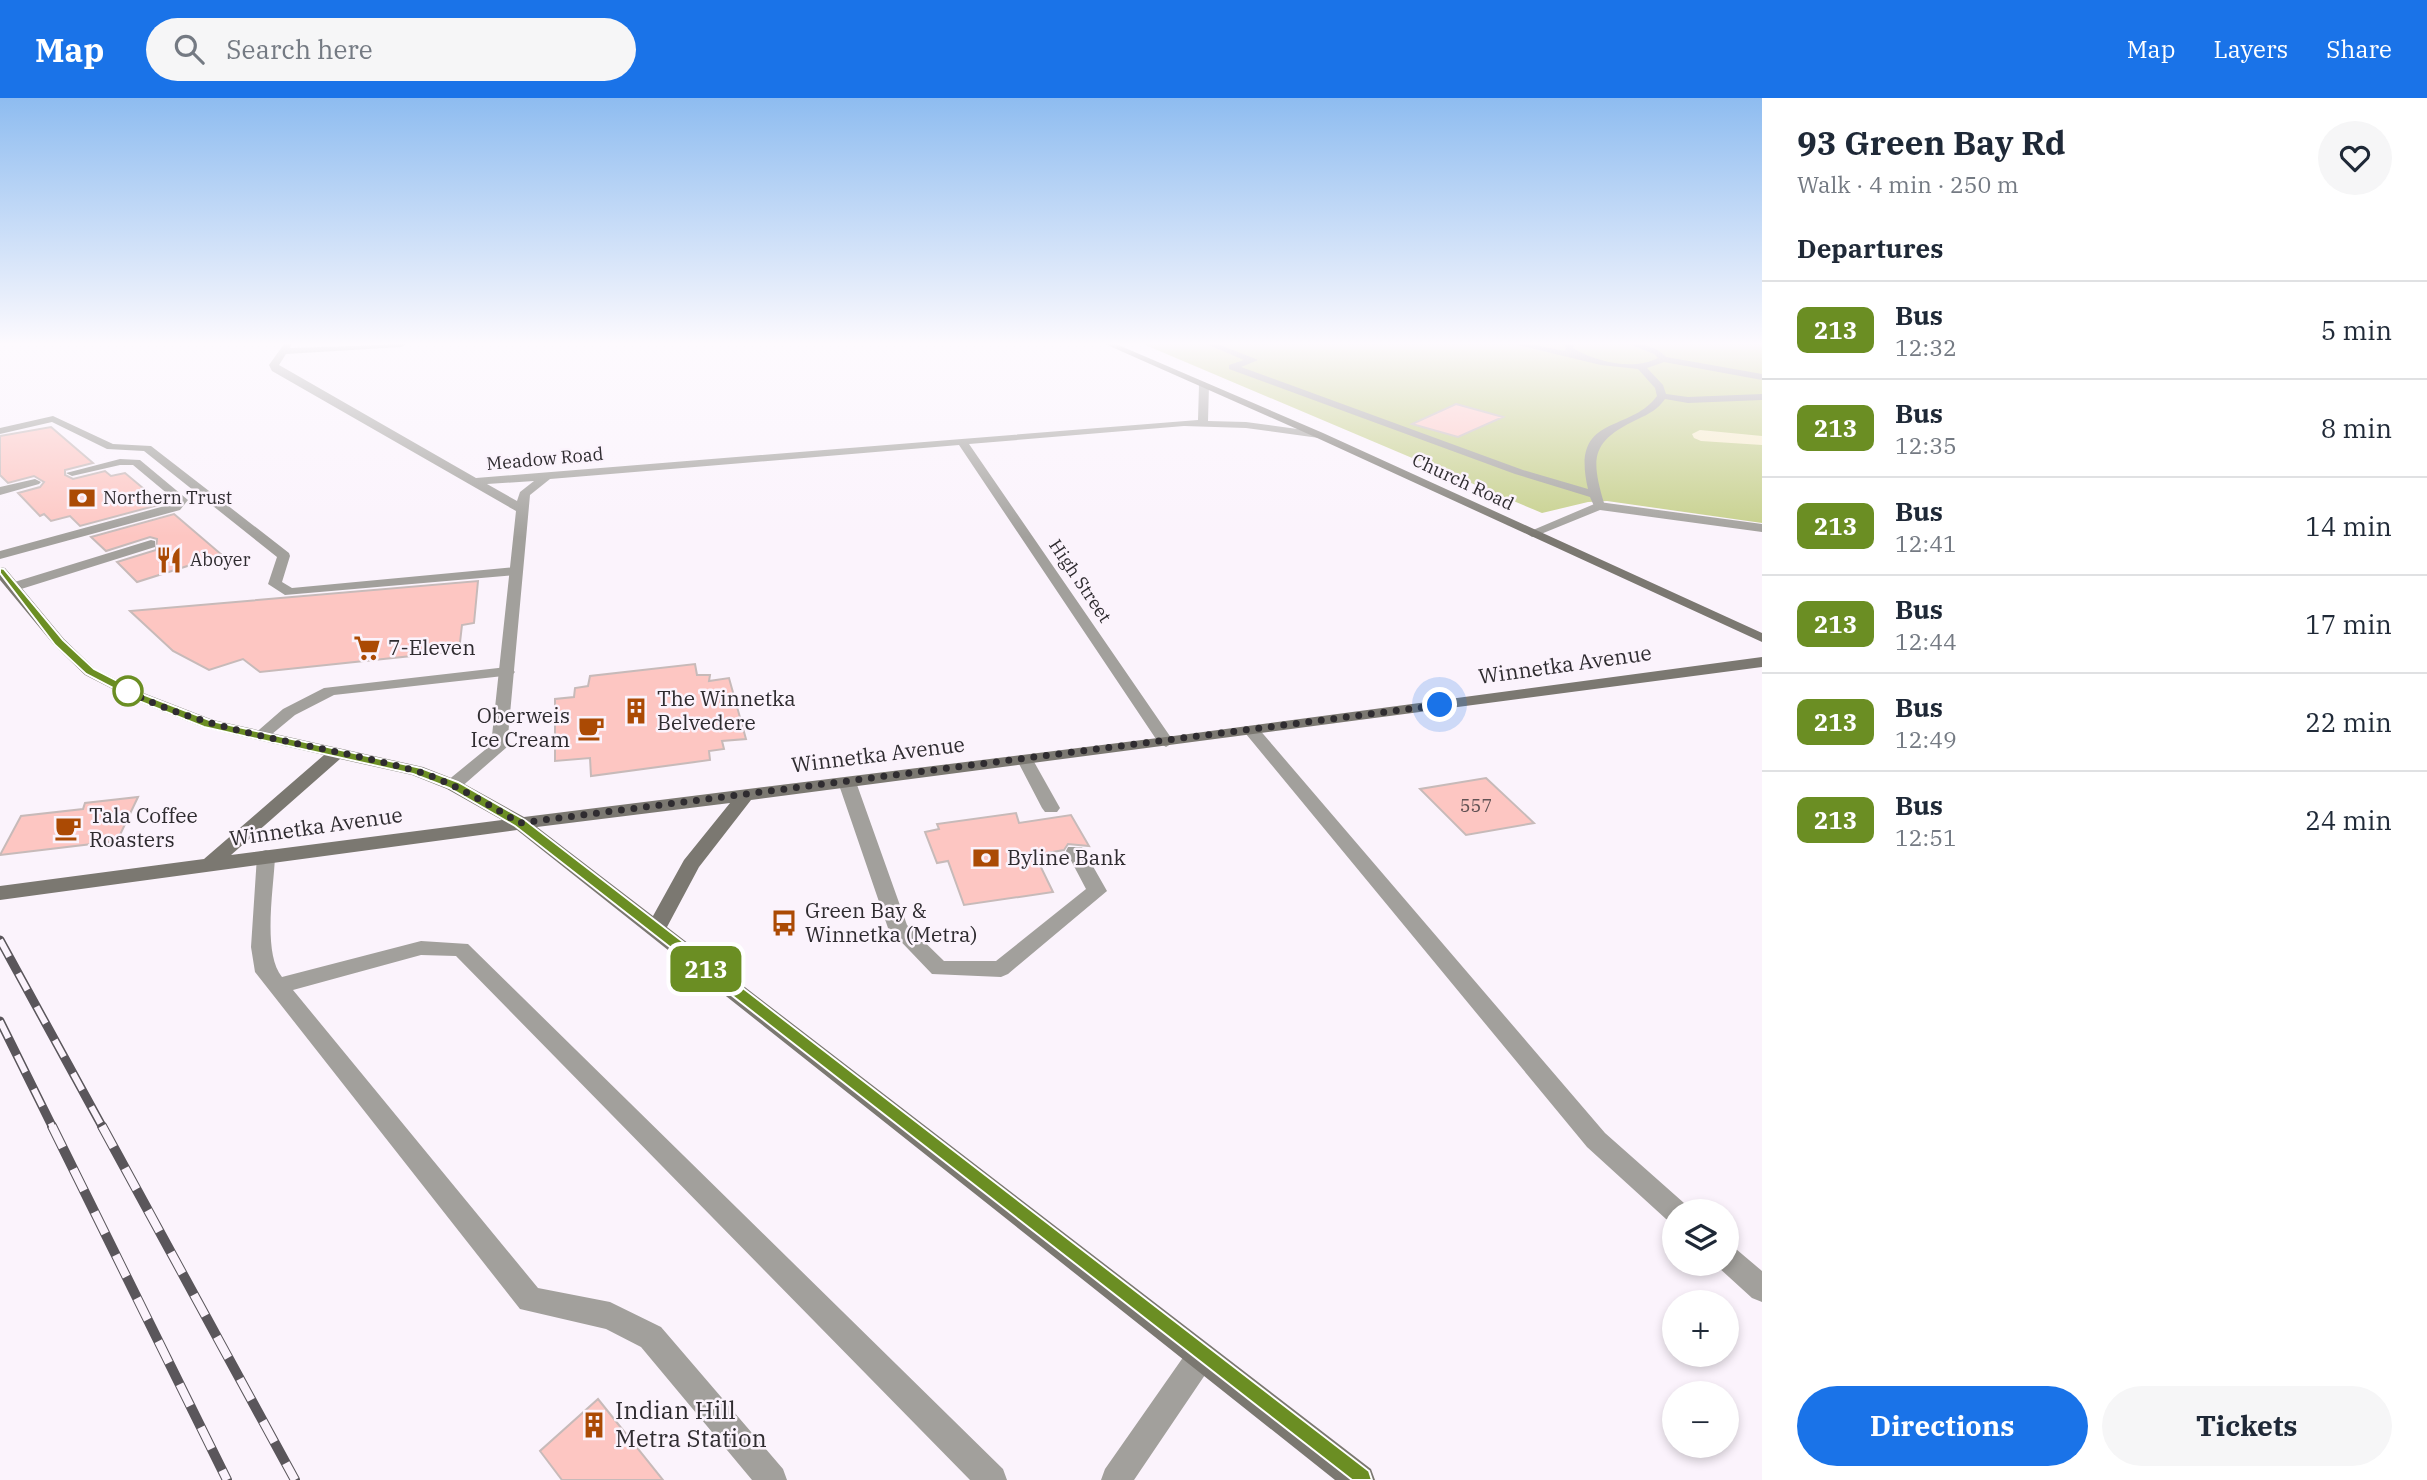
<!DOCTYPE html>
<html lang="en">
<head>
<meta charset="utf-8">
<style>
	:root { --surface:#fff; --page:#f6f6f7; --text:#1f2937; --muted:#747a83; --line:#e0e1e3; --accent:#1a73e8 }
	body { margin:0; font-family:"IBM Plex Serif",serif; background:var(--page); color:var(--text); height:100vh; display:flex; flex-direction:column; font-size:26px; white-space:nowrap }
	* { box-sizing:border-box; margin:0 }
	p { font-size:23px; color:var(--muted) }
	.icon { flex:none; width:38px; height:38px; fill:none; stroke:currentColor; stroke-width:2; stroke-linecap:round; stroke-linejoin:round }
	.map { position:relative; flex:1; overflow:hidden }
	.panel { display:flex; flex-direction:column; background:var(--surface); width:665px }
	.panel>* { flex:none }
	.badge { padding:0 14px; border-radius:10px; font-size:24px; line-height:46px }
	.controls { position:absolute; left:1662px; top:1101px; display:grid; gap:14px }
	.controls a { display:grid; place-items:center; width:77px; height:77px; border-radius:50%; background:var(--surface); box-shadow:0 4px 10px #0003; font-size:35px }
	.you { position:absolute; width:35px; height:35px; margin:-18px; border:5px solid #fff; border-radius:50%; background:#1a73e8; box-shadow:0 0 0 10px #1a73e833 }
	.map>.badge { position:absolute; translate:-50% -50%; box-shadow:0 0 0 4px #fff }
	h2 { padding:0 35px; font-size:26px; line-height:63px }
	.round { display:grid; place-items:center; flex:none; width:74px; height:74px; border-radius:37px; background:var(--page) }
	.headline { display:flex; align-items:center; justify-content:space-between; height:119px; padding:0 35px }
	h1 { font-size:33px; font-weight:700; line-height:52px }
	.action { display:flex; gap:14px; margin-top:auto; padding:14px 35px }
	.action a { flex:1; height:80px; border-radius:42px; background:var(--accent); color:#fff; font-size:28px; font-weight:700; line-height:80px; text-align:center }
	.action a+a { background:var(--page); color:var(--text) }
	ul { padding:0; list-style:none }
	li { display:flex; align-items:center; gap:21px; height:98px; padding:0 35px; border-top:2px solid var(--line) }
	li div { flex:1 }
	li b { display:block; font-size:26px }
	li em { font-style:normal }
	li .badge { min-width:77px; font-weight:700; text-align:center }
	header { display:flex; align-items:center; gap:42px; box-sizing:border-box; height:98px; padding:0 35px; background:var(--accent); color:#fff }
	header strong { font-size:33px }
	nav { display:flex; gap:38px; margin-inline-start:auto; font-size:24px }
	.search { width:490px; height:63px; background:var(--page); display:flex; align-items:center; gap:18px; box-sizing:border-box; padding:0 24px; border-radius:38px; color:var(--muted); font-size:26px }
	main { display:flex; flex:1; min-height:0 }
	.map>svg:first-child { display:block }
</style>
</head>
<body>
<header>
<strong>Map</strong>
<div class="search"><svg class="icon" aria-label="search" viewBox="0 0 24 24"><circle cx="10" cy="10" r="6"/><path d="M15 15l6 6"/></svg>Search here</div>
<nav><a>Map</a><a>Layers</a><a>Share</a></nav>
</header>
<main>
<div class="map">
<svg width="1762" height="1382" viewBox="0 0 1762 1382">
	<rect width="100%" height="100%" fill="#fbf3fc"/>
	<path fill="#c5cf89" d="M 1143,246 L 1762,246 L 1762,425 L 1607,403 L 1588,404 L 1542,415 Z"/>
	<path fill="#f6ecc7" d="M 1700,332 L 1762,338 L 1762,347 L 1701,343 L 1694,340 L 1692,336 Z"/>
	<path fill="#fdc6c2" stroke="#c7bab9" stroke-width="2" d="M 1456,306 L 1503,319 L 1458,339 L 1412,326 Z
		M 51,329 L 93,365 L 65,372 L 65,377 L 73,381 L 105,373 L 111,378 L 125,375 L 162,406 L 80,428 L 70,418 L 51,423 L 44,416 L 40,418 L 18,395 L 40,389 L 44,384 L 34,378 L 8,385 L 0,377 L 0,338 Z
		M 174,416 L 222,457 L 137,484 L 117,464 L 156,452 L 157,441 L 150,439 L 106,453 L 91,439 Z
		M 478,483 L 474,525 L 462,527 L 459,553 L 260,574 L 243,561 L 209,572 L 173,553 L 130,513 Z
		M 695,566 L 697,577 L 710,577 L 709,583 L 729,580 L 746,641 L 722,643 L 724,651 L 709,653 L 710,662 L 591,678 L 590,660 L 555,663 L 555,601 L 574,599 L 575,590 L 588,588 L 590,578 Z
		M 1486,680 L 1534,725 L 1466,737 L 1420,691 Z
		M 138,699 L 117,743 L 0,757 L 21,718 L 83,711 L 85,705 Z
		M 1016,715 L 1019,725 L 1071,717 L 1089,748 L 1068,746 L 1064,752 L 1035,757 L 1053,794 L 964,807 L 948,763 L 937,765 L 925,734 L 939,731 L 937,726 Z
		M 598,1301 L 663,1382 L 562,1382 L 540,1353 Z"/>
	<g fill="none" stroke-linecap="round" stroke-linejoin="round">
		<path fill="#a2a09c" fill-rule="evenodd" d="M 1206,246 L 1218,246 L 1258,262 L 1241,269 L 1523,372 L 1588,391 C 1570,315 1629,336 1657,298 L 1655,290 L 1638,271 L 1601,267 L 1514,246 L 1531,246 L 1565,253 L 1566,246 L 1574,246 L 1573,250 C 1595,264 1634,273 1658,260 L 1654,256 L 1629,246 C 1643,246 1656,248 1666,259 L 1762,276 L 1762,282 L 1664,264 L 1647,270 L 1663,287 L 1666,296 L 1688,299 L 1762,296 L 1762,302 L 1688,305 L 1665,301 C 1658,311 1649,316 1638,321 C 1592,343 1590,358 1604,405 L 1598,409 L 1594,408 L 1590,399 L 1515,376 L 1229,271 L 1229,267 L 1244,262 Z
			M 53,318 L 113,346 L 151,348 L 289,455 L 290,458 L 282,484 L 292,490 L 516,469 L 523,473 L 516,477 L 285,497 L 268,486 L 277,459 L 144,353 L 107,351 L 52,324 L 0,336 L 0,330 Z
			M 120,361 L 140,362 L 188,402 L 180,412 L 0,461 L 0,453 L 172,406 L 175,402 L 133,367 L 120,367 L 72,378 L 66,375 Z
			M 35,381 L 41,384 L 39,386 L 0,397 L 0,389 Z
			M 151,442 L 155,443 L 155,449 L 18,492 L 13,493 L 6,489 L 8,486 Z
			M 507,569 L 512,571 L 515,574 L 512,577 L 334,597 L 295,617 L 266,641 L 254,641 L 252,638 L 283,611 L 324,590 Z
			M 1252,628 L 1258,630 L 1605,1035 L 1684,1105 L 1688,1113 L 1675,1113 L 1675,1125 L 1666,1121 L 1587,1049 L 1246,636 L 1244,633 L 1246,630 Z
			M 1025,657 L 1033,662 L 1060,710 L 1057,714 L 1045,714 L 1042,710 L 1017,662 Z
			M 847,679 L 856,684 L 907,827 L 944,863 L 996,863 L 1086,791 L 1066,753 L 1068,749 L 1082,749 L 1107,793 L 1008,876 L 1001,879 L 932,876 L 888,830 L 838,684 Z
			M 266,752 L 273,754 L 275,758 C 274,789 262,855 282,879 L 421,843 L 468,846 L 1003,1371 L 1007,1382 L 970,1382 L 456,858 L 421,857 L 293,892 L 538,1190 L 610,1204 L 661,1229 L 783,1371 L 787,1382 L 752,1382 L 641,1249 L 606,1231 L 520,1211 L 255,874 L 251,849 L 257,758 L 259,754 Z
			M 1727,1148 L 1736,1151 L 1762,1173 L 1762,1204 L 1752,1200 L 1718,1169 L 1716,1166 L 1727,1166 Z
			M 1201,1244 L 1211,1248 L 1215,1258 L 1211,1268 L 1134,1382 L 1101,1382 L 1105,1371 L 1191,1248 Z"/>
		<path fill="#a2a09c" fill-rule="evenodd" d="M 284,246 L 292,246 L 290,250 L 406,246 L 402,249 L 286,256 L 279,267 L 476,380 L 1198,322 L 1199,287 L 1204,284 L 1209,287 L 1208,323 L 1246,324 L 1319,334 L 1324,337 L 1319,340 L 1246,330 L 1184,328 L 969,346 L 1174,644 L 1166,649 L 1158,644 L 959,347 L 550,381 L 530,397 L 507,649 L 459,691 L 447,691 L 444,687 L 447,683 L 491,647 L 516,413 L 272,273 L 269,267 ZM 534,383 L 520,394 L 517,403 L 487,386 Z
			M 1599,404 L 1762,426 L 1762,434 L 1600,412 L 1536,438 L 1532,439 L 1526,435 Z"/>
		<path fill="#7b7871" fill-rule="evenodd" d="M 1105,246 L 1116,246 L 1323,335 L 1762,535 L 1762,544 L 1315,339 Z
			M 0,469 L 5,470 L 64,541 L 95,571 L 146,596 L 213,622 L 423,669 L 459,683 L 524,719 L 1166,639 L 1762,559 L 1762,569 L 751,702 L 699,769 L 667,829 L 1371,1371 L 1375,1382 L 1335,1382 L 517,732 L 0,802 L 0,788 L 204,761 L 324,657 L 202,629 L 134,602 L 85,577 L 54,547 L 0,482 ZM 340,661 L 412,677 L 447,691 L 502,722 L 231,757 ZM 730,705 L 684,762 L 653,818 L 537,729 Z"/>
		<g stroke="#5a565b" stroke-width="9">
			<path id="rail-far1" d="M 0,842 L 103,1030
				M 0,923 L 53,1030"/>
		</g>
		<g stroke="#5a565b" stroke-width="10">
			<path id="rail" d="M 52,1028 L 227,1382
				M 102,1028 L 295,1382"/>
		</g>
		<use href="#rail-far1" stroke="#fbf3fc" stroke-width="6" stroke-dasharray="19" stroke-linecap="butt"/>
		<use href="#rail" stroke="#fbf3fc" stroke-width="8" stroke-dasharray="24" stroke-linecap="butt"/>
	</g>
	<linearGradient id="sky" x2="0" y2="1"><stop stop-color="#8ebcf0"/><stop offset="0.56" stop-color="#fdfafe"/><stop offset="1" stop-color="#fdfafe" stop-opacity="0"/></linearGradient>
	<rect width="1762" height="439" fill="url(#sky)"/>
	<path fill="#6b8e23" stroke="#fff" stroke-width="2" d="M 0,470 L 4,471 L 63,542 L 94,571 L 145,597 L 212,623 L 421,670 L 458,684 L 525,722 L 1369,1373 L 1372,1382 L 1352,1382 L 515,728 L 449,690 L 413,676 L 204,629 L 136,602 L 86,576 L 55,547 L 0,475 Z"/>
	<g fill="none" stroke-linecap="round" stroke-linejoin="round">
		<path stroke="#2f2c30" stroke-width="7" stroke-dasharray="0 12.6" d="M 128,593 L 123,591 C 215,638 318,645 416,673 C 453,684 487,706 520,725 L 1440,607"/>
	</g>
	<defs>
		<g id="bank-bare" transform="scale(2.1)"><path d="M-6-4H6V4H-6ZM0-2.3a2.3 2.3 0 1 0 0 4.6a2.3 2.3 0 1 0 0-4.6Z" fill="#ab4a04" stroke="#fbf3fc" stroke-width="2.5" paint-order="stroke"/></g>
		<g id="restaurant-bare" transform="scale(2.1)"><path d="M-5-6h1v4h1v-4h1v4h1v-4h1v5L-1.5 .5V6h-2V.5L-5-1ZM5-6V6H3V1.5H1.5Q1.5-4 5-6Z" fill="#ab4a04" stroke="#fbf3fc" stroke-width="2.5" paint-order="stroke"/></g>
		<g id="supermarket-bare" transform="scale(2.1)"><path d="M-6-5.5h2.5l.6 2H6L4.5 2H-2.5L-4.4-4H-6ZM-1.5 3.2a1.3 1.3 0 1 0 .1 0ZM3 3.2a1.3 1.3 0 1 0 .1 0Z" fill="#ab4a04" stroke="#fbf3fc" stroke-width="2.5" paint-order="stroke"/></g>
		<g id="building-bare" transform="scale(2.1)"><path d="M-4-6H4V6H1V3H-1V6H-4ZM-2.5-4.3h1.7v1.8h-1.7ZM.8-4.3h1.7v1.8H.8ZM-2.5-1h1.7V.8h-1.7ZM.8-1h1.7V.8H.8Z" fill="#ab4a04" stroke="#fbf3fc" stroke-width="2.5" paint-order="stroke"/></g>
		<g id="cafe-bare" transform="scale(2.1)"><path d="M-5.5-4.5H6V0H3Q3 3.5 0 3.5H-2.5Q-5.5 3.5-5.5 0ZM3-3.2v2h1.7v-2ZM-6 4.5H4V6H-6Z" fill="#ab4a04" stroke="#fbf3fc" stroke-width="2.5" paint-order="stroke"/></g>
		<g id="bus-bare" transform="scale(2.1)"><path d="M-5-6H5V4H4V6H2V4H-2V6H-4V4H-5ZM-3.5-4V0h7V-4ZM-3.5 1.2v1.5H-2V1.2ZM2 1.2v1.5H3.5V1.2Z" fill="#ab4a04" stroke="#fbf3fc" stroke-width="2.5" paint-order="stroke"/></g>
	</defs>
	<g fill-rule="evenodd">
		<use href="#bank-bare" x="82" y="400"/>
		<use href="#restaurant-bare" x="169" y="462"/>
		<use href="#supermarket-bare" x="367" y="550"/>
		<use href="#building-bare" x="636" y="613"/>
		<use href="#cafe-bare" x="591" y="630"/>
		<use href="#cafe-bare" x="68" y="730"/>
		<use href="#bank-bare" x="986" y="760"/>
		<use href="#bus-bare" x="784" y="825"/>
		<use href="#building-bare" x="594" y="1327"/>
	</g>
	<circle fill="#fff" stroke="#6b8e23" stroke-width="3.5" cx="128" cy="593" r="14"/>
	<g text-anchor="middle" stroke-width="5" stroke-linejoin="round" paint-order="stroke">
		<g font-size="18" fill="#2f2c30" stroke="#fbf3fc">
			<text transform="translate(545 361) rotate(-5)" y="6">Meadow Road</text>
			<text transform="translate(1463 384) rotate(25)" y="6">Church Road</text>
			<text transform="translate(1080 483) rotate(56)" y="6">High Street</text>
		</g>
		<g font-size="18" fill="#2f2c30" stroke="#fbf3fc" text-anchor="start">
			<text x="103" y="406">Northern Trust</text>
			<text x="190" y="468">Aboyer</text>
		</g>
		<g font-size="18" fill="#625254">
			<text x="1476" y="714">557</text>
		</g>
		<g font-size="21" fill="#2f2c30" stroke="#fbf3fc" text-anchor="start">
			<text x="388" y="557">7-Eleven</text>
			<text x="657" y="608">The Winnetka<tspan x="657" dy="24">Belvedere</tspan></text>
			<text x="570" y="625" text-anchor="end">Oberweis<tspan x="570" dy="24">Ice Cream</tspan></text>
			<text x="89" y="725">Tala Coffee<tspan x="89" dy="24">Roasters</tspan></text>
			<text x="1007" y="767">Byline Bank</text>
			<text x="805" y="820">Green Bay &amp;<tspan x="805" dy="24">Winnetka (Metra)</tspan></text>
		</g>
		<g font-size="21" fill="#2f2c30" stroke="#fbf3fc">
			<text transform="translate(1565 567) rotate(-8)" y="7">Winnetka Avenue</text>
			<text transform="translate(878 657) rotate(-7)" y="7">Winnetka Avenue</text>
			<text transform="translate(316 729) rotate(-8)" y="7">Winnetka Avenue</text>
		</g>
		<g font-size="24" fill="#2f2c30" stroke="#fbf3fc" text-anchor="start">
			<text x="615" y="1321">Indian Hill<tspan x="615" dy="28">Metra Station</tspan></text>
		</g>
	</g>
</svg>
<div class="controls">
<a><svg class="icon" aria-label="layers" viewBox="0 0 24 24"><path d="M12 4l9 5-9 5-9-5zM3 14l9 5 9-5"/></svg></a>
<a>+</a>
<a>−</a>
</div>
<div class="you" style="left:1440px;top:607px"></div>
<b class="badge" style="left:706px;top:871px;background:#6b8e23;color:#fff">213</b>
</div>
<section class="panel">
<div class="headline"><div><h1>93 Green Bay Rd</h1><p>Walk · 4 min · 250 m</p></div><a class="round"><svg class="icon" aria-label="heart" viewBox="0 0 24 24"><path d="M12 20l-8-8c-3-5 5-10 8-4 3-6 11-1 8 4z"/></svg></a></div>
<h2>Departures</h2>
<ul>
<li><span class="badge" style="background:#6b8e23;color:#fff">213</span><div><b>Bus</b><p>12:32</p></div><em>5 min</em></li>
<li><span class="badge" style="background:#6b8e23;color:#fff">213</span><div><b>Bus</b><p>12:35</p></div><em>8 min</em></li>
<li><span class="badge" style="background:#6b8e23;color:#fff">213</span><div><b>Bus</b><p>12:41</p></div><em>14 min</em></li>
<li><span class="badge" style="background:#6b8e23;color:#fff">213</span><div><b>Bus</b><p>12:44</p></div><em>17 min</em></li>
<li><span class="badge" style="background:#6b8e23;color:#fff">213</span><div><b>Bus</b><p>12:49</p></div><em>22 min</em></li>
<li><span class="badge" style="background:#6b8e23;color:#fff">213</span><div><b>Bus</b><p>12:51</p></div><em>24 min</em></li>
</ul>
<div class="action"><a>Directions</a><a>Tickets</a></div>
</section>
</main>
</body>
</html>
